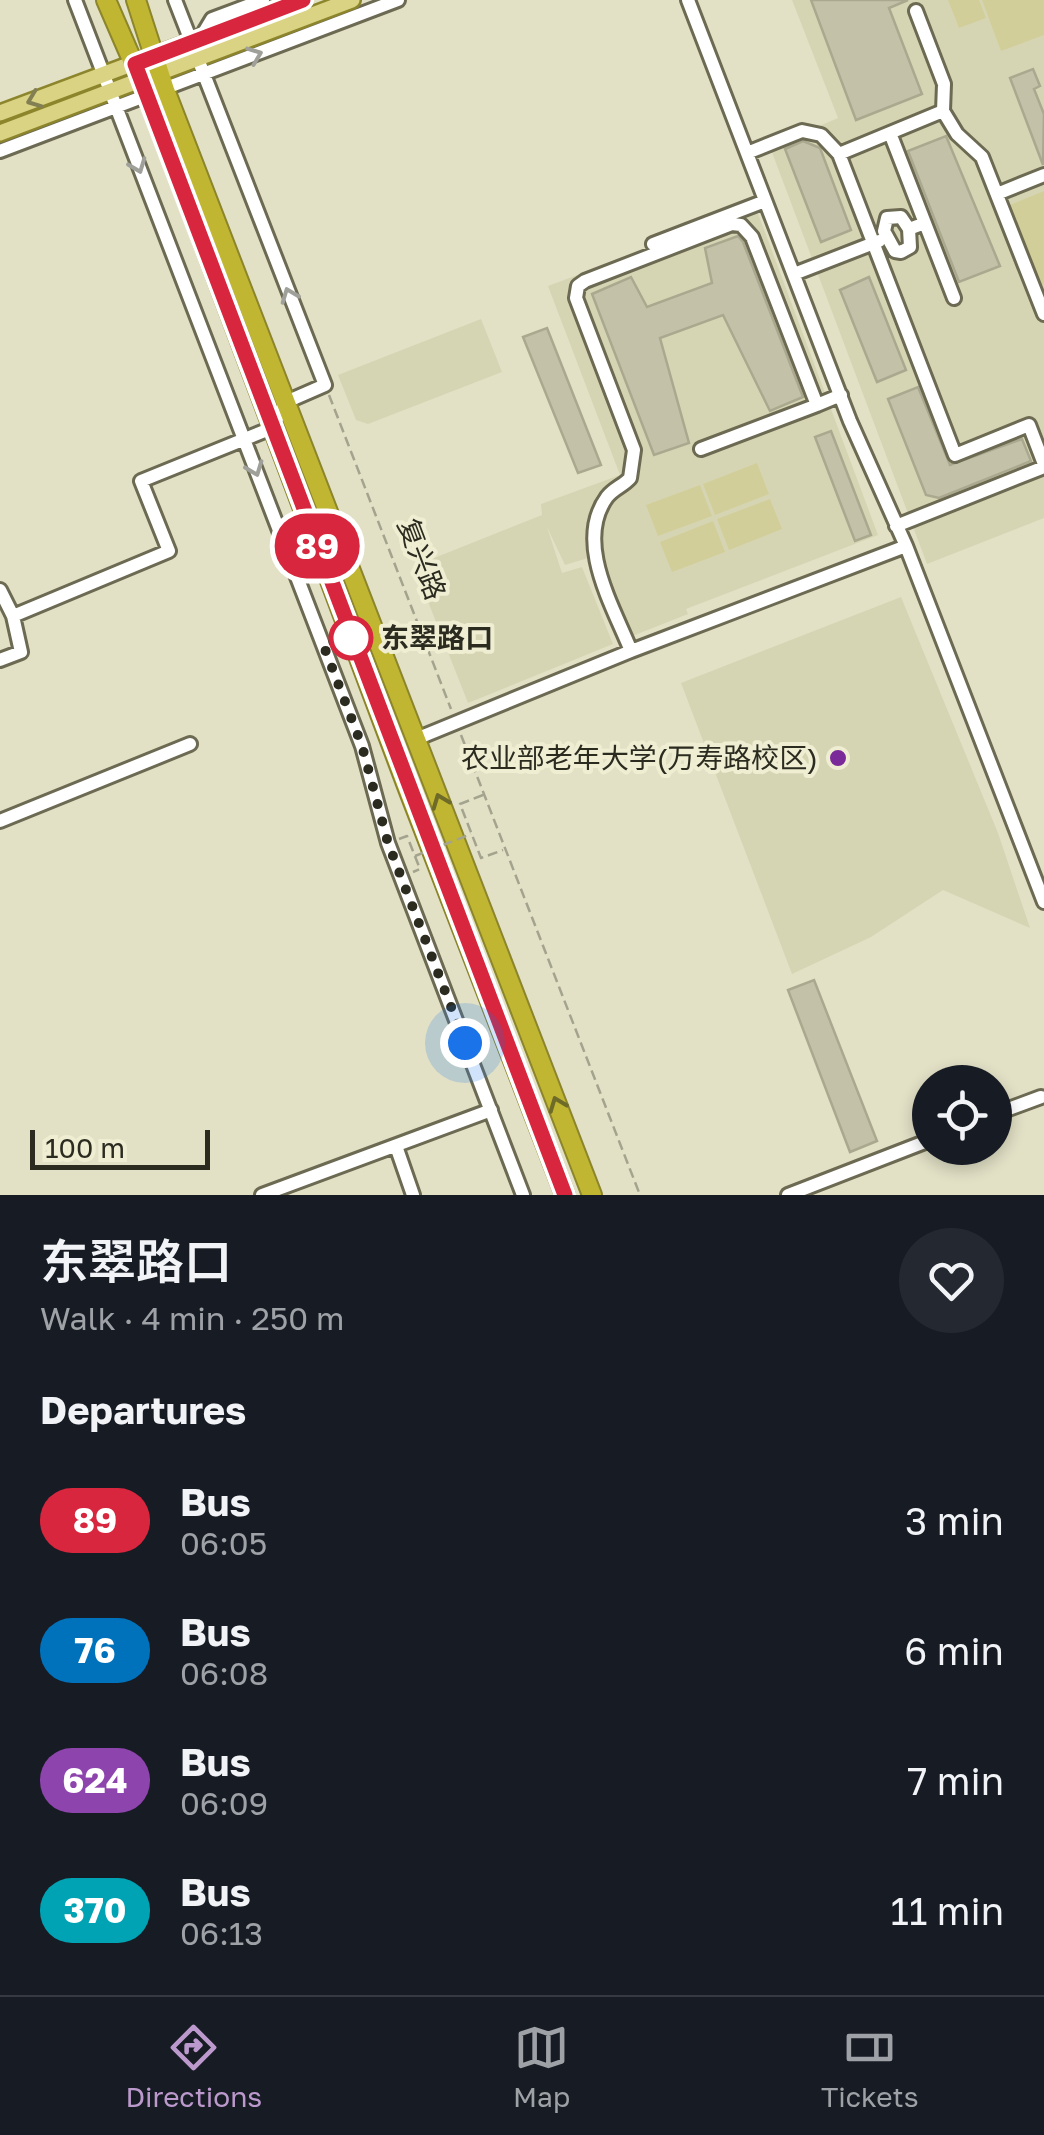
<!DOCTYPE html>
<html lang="en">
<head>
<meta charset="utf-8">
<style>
	:root { --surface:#171b24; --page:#242831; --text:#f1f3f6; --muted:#9ea1a6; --line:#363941; --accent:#bc99cd }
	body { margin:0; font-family:"Golos Text","Noto Sans SC",sans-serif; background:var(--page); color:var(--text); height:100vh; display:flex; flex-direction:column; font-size:38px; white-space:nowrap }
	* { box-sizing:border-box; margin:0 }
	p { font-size:32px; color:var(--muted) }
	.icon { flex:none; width:55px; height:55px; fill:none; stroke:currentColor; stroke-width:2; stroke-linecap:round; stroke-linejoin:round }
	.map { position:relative; height:1195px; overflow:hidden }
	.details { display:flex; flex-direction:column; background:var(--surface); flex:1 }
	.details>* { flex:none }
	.badge { padding:0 20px; border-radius:32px; font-size:35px; line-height:65px }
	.controls { position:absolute; left:912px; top:1065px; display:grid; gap:20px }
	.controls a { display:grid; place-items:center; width:100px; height:100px; border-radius:50%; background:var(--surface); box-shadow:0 5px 15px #0003; font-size:50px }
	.scale { position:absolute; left:30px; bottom:25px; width:180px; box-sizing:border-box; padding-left:10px; border:5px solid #2b2b20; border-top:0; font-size:28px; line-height:35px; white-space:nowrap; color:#2b2b20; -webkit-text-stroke:8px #efeed3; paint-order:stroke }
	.you { position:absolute; width:50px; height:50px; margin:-25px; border:8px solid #fff; border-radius:50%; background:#1a73e8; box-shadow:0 0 0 15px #1a73e833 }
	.map>.badge { position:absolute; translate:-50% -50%; box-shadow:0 0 0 5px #fff }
	h2 { padding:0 40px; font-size:38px; line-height:90px }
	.round { display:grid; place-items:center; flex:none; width:105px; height:105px; border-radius:52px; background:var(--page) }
	.overview { display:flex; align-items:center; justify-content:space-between; height:170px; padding:0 40px }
	h1 { font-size:48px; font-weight:600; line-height:75px }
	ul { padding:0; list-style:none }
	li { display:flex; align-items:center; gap:30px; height:130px; padding:0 40px }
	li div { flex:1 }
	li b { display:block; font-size:38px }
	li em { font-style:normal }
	li .badge { min-width:110px; font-weight:700; text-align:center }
	.tabs { display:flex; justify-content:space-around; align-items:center; height:140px; border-top:2px solid var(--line); background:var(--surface); font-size:28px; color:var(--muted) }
	.tabs a { display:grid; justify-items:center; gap:5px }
	.tabs .on { color:var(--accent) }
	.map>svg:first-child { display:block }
</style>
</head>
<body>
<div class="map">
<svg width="1044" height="1195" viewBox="0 0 1044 1195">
	<rect width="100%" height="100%" fill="#e2e1c6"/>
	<path fill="#d6d5b3" d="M 792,0 L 1044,0 L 1044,518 L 927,564 L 770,147 L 838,118 Z
		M 756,208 L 878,535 L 686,609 L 688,614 L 620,641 L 588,558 L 565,565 L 547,527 L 562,573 L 582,567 L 613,644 L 468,703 L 414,566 L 542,515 L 541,504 L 620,475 L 548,286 Z
		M 481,319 L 502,372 L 368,424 L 356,420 L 338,375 Z
		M 901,597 L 998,833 L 1030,928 L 943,890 L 871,937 L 792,974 L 681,683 Z"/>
	<path fill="#d2ce9a" d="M 948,0 L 979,0 L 986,18 L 959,28 Z
		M 982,0 L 1044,0 L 1044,35 L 1001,51 Z
		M 1044,191 L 1044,284 L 1037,287 L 1005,207 Z
		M 757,463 L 769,494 L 715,515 L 703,484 Z
		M 700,485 L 712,516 L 658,536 L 646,505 Z
		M 770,499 L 782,529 L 729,550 L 717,519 Z
		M 713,521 L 725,552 L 672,572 L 660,542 Z"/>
	<path fill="#c3c2a8" stroke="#aaa98f" stroke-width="2.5" d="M 811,0 L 908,0 L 889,8 L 922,94 L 856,120 Z
		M 1033,69 L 1040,86 L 1034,89 L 1044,114 L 1043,165 L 1010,78 Z
		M 946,136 L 1000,266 L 959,282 L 908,151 Z
		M 803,141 L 820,148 L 851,230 L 821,242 L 785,149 Z
		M 738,236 L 743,242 L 803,397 L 770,411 L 723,315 L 660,338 L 689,443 L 654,455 L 592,294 L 631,277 L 647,307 L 712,283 L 705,248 Z
		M 869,277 L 906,370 L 877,382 L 840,290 Z
		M 547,328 L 601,465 L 578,473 L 523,337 Z
		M 918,387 L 950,465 L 1022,439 L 1031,461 L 939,498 L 926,495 L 888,399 Z
		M 831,431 L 871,535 L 855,541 L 815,437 Z
		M 814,980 L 877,1141 L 850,1152 L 788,990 Z"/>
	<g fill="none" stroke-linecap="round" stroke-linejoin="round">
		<g stroke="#6c6a52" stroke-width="18">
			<path id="minor" d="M 75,0 L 362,746 L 388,843 L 523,1195
				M 688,0 L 850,421 L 906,546 L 1044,902
				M 916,11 L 944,84 L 943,111 L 957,134 L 982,157 L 1044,314
				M 200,39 L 212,19 L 263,0
				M 943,111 L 839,154 L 955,455 L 1029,425 L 1044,464
				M 890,133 L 954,298
				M 0,151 L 398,0
				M 747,153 L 802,131 L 821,135 L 839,154
				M 997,194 L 1044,175
				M 909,229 L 910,247 L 901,252 L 895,251 L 884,231 L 887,218 L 901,217 L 909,229 L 925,223
				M 653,244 L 765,201
				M 794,274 L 879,241
				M 701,449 L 817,405
				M 896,526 L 1044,467
				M 0,590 L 13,616 L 21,652 L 0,660
				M 13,616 L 169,551 L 141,481 L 272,428 L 286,402 L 325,385 L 175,0
				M 631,651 C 613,606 574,542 607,497 C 614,488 623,486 630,478 L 634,450 L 576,298 L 578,286 L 585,281 L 732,224 L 741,225 L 752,237 L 817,405 L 841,395
				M 416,739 L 631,651 L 906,546
				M 0,821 L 190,744
				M 995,1114 L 1041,1097
				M 396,1146 L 413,1195
				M 262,1195 L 491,1110
				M 788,1195 L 930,1140"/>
		</g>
		<g stroke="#8c852b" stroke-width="20">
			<path id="major" d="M 0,113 L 303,0
				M 0,133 L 352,0"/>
		</g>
		<g stroke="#8c852b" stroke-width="22">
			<path id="highway" d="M 106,0 L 152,106 L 408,789 L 565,1195
				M 136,0 L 165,90 L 592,1195"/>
		</g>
		<path stroke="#a4a48e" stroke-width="2.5" stroke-dasharray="10 5" stroke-linecap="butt" d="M 329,395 L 451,709
			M 461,735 L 640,1195
			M 483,795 L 460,804 L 481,858 L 503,850
			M 399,839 L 407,836 L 420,869 L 413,872"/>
		<use href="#minor" stroke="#fff" stroke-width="12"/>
		<use href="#major" stroke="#dad383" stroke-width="15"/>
		<use href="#highway" stroke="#c1b631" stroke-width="18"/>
		<path stroke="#a4a48e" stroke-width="2.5" stroke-dasharray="10 5" stroke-linecap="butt" d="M 415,856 L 471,834"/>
	</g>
	<defs><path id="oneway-chevron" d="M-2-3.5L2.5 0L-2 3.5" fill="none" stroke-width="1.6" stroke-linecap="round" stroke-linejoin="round" transform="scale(2.5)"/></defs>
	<g stroke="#a0a09b">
		<use href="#oneway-chevron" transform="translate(255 55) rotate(-21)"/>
		<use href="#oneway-chevron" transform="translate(138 166) rotate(69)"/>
		<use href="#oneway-chevron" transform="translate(289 295) rotate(-111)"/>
		<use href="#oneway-chevron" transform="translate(255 469) rotate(69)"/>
	</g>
	<use stroke="#827f52" href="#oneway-chevron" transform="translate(34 100) rotate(159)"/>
	<g stroke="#6e6a28">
		<use href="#oneway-chevron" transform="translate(440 801) rotate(-111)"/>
		<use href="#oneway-chevron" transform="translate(557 1104) rotate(-111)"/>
	</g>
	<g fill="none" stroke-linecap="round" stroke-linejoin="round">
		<g stroke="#fff" stroke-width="22">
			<path id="line" d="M 303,0 L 135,64 L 565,1195"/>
		</g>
		<use href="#line" stroke="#d7263d" stroke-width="15"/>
		<path stroke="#2b2b20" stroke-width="10" stroke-dasharray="0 18" d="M 351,638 L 323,644 L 362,746 L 388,843 L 465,1043"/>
	</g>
	<circle fill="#fff" stroke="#d7263d" stroke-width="5" cx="351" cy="638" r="20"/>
	<circle fill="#7b2a9a" stroke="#efeed3" stroke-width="4" cx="838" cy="758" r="10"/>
	<g text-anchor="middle" stroke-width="8" stroke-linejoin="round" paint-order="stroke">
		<g font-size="28" fill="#2b2b20" stroke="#efeed3">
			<text transform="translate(422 559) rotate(69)" y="10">复兴路</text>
		</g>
		<g font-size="28" font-weight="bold" fill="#2b2b20" stroke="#efeed3" text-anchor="start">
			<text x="381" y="648">东翠路口</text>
		</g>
		<g font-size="28" fill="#2b2b20" stroke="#efeed3" text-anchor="end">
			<text x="818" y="768">农业部老年大学(万寿路校区)</text>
		</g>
	</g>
</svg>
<div class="controls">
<a><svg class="icon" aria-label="locate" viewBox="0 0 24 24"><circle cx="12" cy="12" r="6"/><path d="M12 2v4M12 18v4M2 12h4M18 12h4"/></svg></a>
</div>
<div class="scale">100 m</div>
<div class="you" style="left:465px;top:1043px"></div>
<b class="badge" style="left:317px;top:546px;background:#d7263d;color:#fff">89</b>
</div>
<section class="details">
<div class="overview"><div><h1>东翠路口</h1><p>Walk · 4 min · 250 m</p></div><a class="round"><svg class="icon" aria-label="heart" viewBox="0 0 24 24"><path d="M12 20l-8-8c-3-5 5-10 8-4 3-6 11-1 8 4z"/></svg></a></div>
<h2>Departures</h2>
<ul>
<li><span class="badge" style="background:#d7263d;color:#fff">89</span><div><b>Bus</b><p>06:05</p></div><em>3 min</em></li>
<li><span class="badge" style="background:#0072bc;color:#fff">76</span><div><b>Bus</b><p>06:08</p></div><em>6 min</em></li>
<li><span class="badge" style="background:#8e44ad;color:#fff">624</span><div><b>Bus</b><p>06:09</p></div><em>7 min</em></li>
<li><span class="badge" style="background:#00a3b4;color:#fff">370</span><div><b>Bus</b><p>06:13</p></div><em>11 min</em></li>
</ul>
</section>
<nav class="tabs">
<a class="on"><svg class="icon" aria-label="directions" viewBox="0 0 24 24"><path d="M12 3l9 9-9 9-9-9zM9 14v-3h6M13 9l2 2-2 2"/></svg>Directions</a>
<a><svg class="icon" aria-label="map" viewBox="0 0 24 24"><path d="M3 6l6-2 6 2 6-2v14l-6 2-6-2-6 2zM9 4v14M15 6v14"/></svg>Map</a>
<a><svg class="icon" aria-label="tickets" viewBox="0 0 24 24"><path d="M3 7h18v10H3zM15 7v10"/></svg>Tickets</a>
</nav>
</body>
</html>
